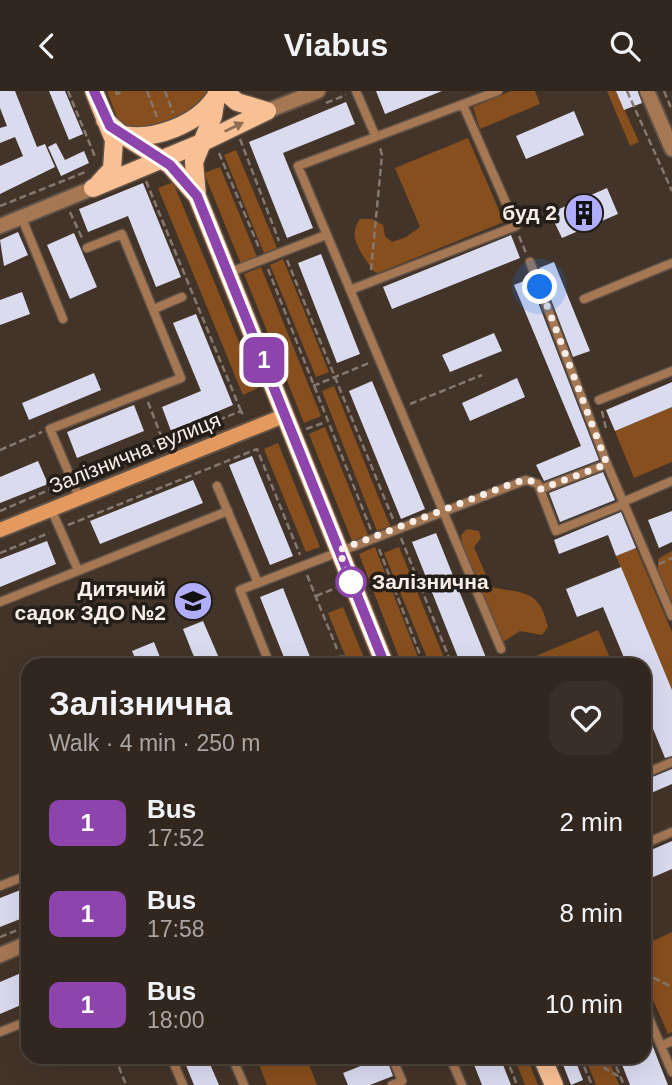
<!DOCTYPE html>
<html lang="en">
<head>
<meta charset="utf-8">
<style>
	:root { --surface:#32271f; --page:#3a2f28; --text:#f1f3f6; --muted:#a8a5a4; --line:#4d443d }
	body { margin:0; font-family:Helvetica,sans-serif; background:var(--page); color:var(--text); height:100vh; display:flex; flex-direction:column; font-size:26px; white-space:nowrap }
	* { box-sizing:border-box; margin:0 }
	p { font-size:23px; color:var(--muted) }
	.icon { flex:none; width:38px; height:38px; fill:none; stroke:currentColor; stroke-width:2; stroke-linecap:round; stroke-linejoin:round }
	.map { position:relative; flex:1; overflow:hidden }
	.side { position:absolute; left:21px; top:567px; width:630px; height:406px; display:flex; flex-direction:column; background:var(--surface); border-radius:21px; box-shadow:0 7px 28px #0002,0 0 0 2px var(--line) }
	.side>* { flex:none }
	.badge { padding:0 14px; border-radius:10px; font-size:24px; line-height:46px }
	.you { position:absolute; width:35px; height:35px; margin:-18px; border:5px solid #fff; border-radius:50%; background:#1a73e8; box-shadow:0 0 0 10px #1a73e833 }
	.map>.badge { position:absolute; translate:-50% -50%; box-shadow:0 0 0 4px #fff }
	.round { display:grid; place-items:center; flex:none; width:74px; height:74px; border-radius:21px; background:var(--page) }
	.summary { display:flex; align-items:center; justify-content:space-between; height:119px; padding:0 28px }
	h1 { font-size:33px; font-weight:700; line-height:52px }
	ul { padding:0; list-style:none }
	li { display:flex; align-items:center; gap:21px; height:91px; padding:0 28px }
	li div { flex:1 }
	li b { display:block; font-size:26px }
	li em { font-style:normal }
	li .badge { min-width:77px; font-weight:700; text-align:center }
	header { display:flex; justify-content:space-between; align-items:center; height:91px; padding:0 28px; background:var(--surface); font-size:32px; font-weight:700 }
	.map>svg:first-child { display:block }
</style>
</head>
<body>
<header><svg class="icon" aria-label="back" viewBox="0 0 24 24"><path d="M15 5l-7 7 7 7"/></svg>Viabus<svg class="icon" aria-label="search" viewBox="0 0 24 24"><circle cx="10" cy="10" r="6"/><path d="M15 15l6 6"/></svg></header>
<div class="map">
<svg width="672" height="994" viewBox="0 0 672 994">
	<rect width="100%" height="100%" fill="#433429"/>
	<path fill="#874f1e" d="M 107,0 L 209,0 L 209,1 L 196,20 L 139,40 L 124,35 L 118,29 Z
		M 511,0 L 535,0 L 540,13 L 480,38 L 473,16 Z
		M 607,0 L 616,0 L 639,51 L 630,55 Z
		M 468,47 L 504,131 L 378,182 L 373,180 C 363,163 346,147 360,128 L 372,128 L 383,134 L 385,145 L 392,151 L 406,146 L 420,136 L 395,77 Z
		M 236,59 L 277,157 L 264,162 L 224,64 Z
		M 220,76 L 257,166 L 241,173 L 204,82 Z
		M 173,91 L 258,297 L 243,304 L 158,97 Z
		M 283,168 L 329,281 L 316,286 L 270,174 Z
		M 261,176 L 321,325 L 304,332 L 244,183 Z
		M 334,295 L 390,435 L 377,440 L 322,300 Z
		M 672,316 L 672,371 L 634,387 L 615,340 Z
		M 325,336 L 368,444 L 352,450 L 309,343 Z
		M 278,352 L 320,456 L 306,461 L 264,358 Z
		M 467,438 L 479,440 L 481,447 L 474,456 L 491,496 C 525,503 539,498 548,536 L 542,544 L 520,540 L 503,551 L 462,453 L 461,444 Z
		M 375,456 L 421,574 L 402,574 L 359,463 Z
		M 399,456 L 447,574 L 430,574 L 384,462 Z
		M 636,457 L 672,541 L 672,599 L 616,465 Z
		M 672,460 L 672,511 L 658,480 L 658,468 Z
		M 343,516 L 367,574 L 349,574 L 328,522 Z
		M 598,539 L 613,574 L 540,574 L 536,565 Z
		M 644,830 L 653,850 L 672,841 L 672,941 L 668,943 L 644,888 Z
		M 256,966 L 306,966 L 317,994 L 267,994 Z
		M 514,966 L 527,966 L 538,994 L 525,994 Z
		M 585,966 L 608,966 L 619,994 L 596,994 Z"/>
	<path fill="#dbdbf0" d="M 0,0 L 15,0 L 37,56 L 45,53 L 55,76 L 0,103 L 0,75 L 23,65 L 15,46 L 0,52 L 0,37 L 7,35 L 0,17 Z
		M 49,0 L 65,0 L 83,43 L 69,49 Z
		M 376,0 L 442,0 L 385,23 Z
		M 616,0 L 638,0 L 642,12 L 624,19 Z
		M 346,11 L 355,33 L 283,62 L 313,137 L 287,147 L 249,51 Z
		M 574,20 L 584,44 L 526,68 L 516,45 Z
		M 56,52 L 65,69 L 84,60 L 89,72 L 61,85 L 48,56 Z
		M 143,92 L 181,186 L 156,196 L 128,125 L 88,141 L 79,118 Z
		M 607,97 L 618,123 L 562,147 L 550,122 Z
		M 18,141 L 28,164 L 4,175 L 0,149 Z
		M 74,142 L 97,196 L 70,208 L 47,154 Z
		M 511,144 L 520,167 L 392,218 L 383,196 Z
		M 321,163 L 360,263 L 337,272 L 298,172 Z
		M 554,171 L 590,260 L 573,266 L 539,177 Z
		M 529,188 L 599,369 L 544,390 L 536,374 L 581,355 L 514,194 Z
		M 22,201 L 30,223 L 0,234 L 0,209 Z
		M 196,223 L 233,314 L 171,340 L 162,316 L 201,300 L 173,232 Z
		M 494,242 L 502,260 L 450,281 L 442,264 Z
		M 94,282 L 101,299 L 29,329 L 22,312 Z
		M 517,287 L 525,306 L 470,330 L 462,312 Z
		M 372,290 L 425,418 L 401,428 L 349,300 Z
		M 672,291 L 672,316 L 615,340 L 606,319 Z
		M 134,314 L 144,340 L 77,367 L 67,341 Z
		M 252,365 L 293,465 L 270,474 L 229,374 Z
		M 38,370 L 48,393 L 0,412 L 0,386 Z
		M 603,381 L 615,409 L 560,431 L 549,402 Z
		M 193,389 L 203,412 L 100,453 L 90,430 Z
		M 672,420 L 672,451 L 659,457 L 648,429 Z
		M 621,421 L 636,457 L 616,465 L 608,444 L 559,463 L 554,449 Z
		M 436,442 L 460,502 L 489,574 L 461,574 L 412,451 Z
		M 47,450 L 56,473 L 0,496 L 0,468 Z
		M 621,476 L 672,599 L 672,665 L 665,667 L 644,616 L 644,574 L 627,574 L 603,516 L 577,526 L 566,498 Z
		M 283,497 L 312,571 L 305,574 L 287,574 L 260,506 Z
		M 203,530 L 222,574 L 198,574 L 192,561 L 183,538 Z
		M 154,551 L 163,574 L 138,574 L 132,560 Z
		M 672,678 L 672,693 L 651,702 L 645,689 Z
		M 672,750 L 672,778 L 644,790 L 644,762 Z
		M 28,796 L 28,825 L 0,836 L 0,807 Z
		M 28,879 L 28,911 L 0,923 L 0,891 Z
		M 645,935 L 660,974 L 668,994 L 630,994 L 619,966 L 644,966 Z
		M 201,966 L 207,966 L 219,994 L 194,994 L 185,972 Z
		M 365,966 L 386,966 L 393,985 L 370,994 L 348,994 L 343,982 L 368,972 Z
		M 471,966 L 500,966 L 511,994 L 482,994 Z
		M 560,966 L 574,966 L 583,989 L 571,994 Z"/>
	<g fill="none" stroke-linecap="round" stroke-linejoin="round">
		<g stroke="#605247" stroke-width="11">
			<path id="lane" d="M 356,0 L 375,44
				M 498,0 L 298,75 L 501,558
				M 21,125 L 63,228
				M 530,171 L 607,373 L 672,525
				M 228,182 L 326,144
				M 350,199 L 516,135 L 463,14
				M 584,208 L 672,172
				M 154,218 L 182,206
				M 599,309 L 672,280
				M 217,395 L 258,492
				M 541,398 L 607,373
				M 79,406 L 50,338 L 181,287 L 122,143 L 87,157
				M 623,411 L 672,390
				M 51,418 L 78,479
				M 0,511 L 228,420
				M 270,574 L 240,499 L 526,389 L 538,393 L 556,440 L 619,415
				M 330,574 L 342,569
				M 644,683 L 672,671
				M 644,753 L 672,741
				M 0,795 L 28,784
				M 644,915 L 661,955 L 672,950
				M 0,941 L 28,930
				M 661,955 L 672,981
				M 171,966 L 183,994
				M 232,966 L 244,994
				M 450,966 L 462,994
				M 392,994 L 402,990 L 392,966"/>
		</g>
		<g stroke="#605247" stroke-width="18">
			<path id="street" d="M 647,0 L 672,58
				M 267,20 L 318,0
				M 0,135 L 93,97
				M 0,864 L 28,852"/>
		</g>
		<g stroke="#605247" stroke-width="18">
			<path id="secondary" d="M 0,439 L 286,324"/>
		</g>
		<g stroke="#605247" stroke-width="21">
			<path id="primary" d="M 94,0 L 114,49 L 112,78 L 99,92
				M 224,0 L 237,11 L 267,20
				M 105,29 L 121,43 L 170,74 L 197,105 L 385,574
				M 124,44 C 154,50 197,33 214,8
				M 93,97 L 201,52 L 267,20
				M 197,105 L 194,71 L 213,25 L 217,0
				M 542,966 L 554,994"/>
		</g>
		<path stroke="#85786e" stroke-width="2.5" stroke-dasharray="7 3.5" stroke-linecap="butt" d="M 68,0 L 96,68
			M 116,0 L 117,3 L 124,0
			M 147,0 L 157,26
			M 165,0 L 173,22
			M 627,0 L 672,100
			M 664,0 L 672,19
			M 326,12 L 346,4
			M 240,48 L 279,150
			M 219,62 L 260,159
			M 146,90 L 241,320
			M 0,115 L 88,80
			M 70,121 L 82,147
			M 519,145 L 526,162
			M 287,169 L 393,428
			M 268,178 L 371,439
			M 371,179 L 382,64 L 380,57
			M 313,295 L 369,272
			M 148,311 L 163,350
			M 410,313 L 482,284
			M 602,320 L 606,338
			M 306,338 L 326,331
			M 0,359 L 42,341
			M 82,384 L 241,320 L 244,326
			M 0,420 L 63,393
			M 68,434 L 257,358 L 300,464
			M 401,447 L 452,574
			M 379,458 L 424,574
			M 0,462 L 49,442
			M 659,473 L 672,467
			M 307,484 L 337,558
			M 316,505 L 336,497
			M 0,846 L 28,835
			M 644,882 L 672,896
			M 115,966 L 126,994
			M 506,966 L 517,994
			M 580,966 L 592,994
			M 585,966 L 620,986
			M 612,966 L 624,994"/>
		<use href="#lane" stroke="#a67753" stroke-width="8"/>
		<use href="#street" stroke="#a67753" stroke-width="14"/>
		<use href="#secondary" stroke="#e49a5e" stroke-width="14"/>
		<use href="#primary" stroke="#f9c094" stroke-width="18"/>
	</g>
	<defs><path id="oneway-solid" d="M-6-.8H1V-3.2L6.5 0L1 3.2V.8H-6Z" transform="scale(1.75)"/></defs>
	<use fill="#8e6f56" href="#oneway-solid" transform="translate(234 36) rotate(-26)"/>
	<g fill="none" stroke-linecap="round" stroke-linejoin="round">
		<g stroke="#fff" stroke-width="16">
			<path id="line" d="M 94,0 L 110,35 L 170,74 L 197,105 L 385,574"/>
		</g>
		<use href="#line" stroke="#8e44ad" stroke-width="10"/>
		<path stroke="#f8eee7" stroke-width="7" stroke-dasharray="0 12.6" d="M 351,491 L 339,459 L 516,391 L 530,389 L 541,398 L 607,373 L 540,196"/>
	</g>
	<defs>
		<g id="building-disc" transform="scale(2.0125)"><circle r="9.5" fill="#b0aefa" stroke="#241e19"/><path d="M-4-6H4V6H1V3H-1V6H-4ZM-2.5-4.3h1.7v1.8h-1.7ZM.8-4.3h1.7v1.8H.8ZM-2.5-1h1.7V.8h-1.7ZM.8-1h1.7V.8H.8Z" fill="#111"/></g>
		<g id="school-disc" transform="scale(2.0125)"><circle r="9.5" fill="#b0aefa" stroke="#241e19"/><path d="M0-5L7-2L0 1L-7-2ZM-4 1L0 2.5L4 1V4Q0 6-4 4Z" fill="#111"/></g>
	</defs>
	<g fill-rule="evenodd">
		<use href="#building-disc" x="584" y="122"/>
		<use href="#school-disc" x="193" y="510"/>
	</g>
	<circle fill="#fff" stroke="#8e44ad" stroke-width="3.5" cx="351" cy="491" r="14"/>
	<g text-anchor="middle" stroke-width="7" stroke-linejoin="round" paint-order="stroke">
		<g font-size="21" font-weight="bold" fill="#f8eee7" stroke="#241e19" text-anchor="end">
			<text x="557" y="129">буд 2</text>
			<text x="166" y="505">Дитячий<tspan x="166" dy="24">садок ЗДО №2</tspan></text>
		</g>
		<g font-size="21" fill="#f8eee7" stroke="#241e19">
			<text transform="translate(135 362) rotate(-22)" y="7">Залізнична вулиця</text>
		</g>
		<g font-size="21" font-weight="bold" fill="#f8eee7" stroke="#241e19" text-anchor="start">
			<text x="372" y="498">Залізнична</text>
		</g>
	</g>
</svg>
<div class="you" style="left:540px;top:196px"></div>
<b class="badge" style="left:264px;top:269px;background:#8e44ad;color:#fff">1</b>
<section class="side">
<div class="summary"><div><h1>Залізнична</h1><p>Walk · 4 min · 250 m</p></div><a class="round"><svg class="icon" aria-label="heart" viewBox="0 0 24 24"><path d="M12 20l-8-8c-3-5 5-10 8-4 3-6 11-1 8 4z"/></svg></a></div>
<ul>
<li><span class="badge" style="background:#8e44ad;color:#fff">1</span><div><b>Bus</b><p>17:52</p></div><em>2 min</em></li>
<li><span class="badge" style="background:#8e44ad;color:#fff">1</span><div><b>Bus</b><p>17:58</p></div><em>8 min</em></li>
<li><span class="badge" style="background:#8e44ad;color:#fff">1</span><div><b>Bus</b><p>18:00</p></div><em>10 min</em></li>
</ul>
</section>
</div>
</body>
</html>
